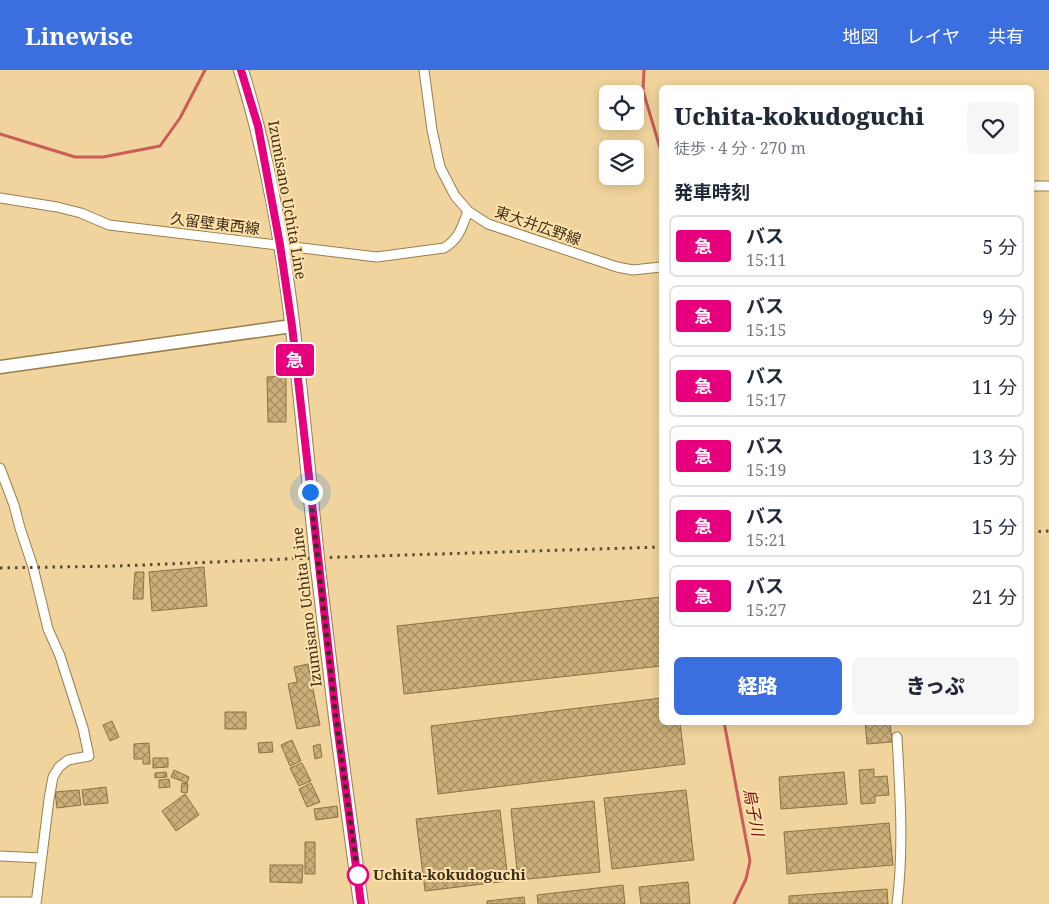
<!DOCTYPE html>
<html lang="ja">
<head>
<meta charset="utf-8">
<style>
	:root { --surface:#fff; --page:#f6f6f7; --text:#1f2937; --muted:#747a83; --line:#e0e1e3; --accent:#3b6fdf }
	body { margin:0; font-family:"Noto Serif","Noto Sans JP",serif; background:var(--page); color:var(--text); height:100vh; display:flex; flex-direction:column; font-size:19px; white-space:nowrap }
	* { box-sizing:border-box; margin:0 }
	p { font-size:16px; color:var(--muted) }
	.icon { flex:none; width:28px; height:28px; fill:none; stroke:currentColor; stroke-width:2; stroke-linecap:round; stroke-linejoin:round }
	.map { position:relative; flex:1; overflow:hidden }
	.details { position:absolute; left:659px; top:15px; width:375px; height:640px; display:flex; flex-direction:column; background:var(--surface); border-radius:8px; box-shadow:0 2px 12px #0003 }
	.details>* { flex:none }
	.badge { padding:0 10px; border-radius:4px; font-size:18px; line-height:32px }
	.controls { position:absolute; left:599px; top:15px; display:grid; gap:10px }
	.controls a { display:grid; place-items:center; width:45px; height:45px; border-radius:8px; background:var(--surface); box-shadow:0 2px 12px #0003; font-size:25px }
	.you { position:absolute; width:25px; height:25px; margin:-12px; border:4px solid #fff; border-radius:50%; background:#1a73e8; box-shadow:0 0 0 8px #1a73e833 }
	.map>.badge { position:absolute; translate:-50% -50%; box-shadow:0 0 0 2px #fff }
	h2 { padding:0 15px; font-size:19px; line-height:45px }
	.round { display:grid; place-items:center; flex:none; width:52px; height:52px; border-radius:8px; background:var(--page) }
	.headline { display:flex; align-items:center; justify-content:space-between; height:85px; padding:0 15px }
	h1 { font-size:24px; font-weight:800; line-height:38px }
	.button { display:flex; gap:10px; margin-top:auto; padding:10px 15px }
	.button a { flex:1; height:58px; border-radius:8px; background:var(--accent); color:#fff; font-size:20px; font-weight:800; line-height:58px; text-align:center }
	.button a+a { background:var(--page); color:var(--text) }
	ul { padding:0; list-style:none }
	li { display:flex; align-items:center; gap:15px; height:62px; margin:0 10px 8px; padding:0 5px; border:2px solid var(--line); border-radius:8px }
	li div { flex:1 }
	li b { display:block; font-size:19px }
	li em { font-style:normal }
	li .badge { min-width:55px; font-weight:700; text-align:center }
	header { display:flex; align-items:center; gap:30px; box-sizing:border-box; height:70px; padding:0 25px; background:var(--accent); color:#fff }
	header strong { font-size:24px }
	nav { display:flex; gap:28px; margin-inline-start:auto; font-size:18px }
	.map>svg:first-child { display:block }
</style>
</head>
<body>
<header>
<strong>Linewise</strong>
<nav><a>地図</a><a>レイヤ</a><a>共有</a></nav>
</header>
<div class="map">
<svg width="1049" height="834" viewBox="0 0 1049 834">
	<defs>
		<pattern id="building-cross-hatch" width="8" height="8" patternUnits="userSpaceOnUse" patternTransform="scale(1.25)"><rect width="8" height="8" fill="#cbaf79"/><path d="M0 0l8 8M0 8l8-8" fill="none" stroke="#a68f62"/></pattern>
	</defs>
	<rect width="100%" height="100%" fill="#f1d49d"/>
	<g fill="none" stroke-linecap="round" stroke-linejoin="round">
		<path stroke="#ca5c5a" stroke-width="3" d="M 644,0 L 643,21 L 661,81
			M 0,64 L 75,87 L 103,87 L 160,76 L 180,48 L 205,0
			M 724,652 L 750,791 L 746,809 L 734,834"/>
	</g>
	<path fill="url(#building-cross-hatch)" stroke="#8d733f" d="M 286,306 L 286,352 L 268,352 L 267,307 Z
		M 204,497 L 207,536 L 152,541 L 149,502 Z
		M 135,502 L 144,502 L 143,529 L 133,529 Z
		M 661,527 L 661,596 L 404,624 L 397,556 Z
		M 308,594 L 320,655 L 297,659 L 288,614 L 297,612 L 294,597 Z
		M 661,628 L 661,652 L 680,652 L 685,694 L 438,724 L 431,656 Z
		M 225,642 L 246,642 L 246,659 L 225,659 Z
		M 112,651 L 119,667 L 110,671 L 103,655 Z
		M 865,652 L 890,652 L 892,672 L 867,674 Z
		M 292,670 L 301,691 L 290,696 L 281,675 Z
		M 272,672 L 273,682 L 259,683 L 258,673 Z
		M 149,673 L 150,694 L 143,694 L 143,689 L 134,689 L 134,674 Z
		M 320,674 L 322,687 L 315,689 L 313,676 Z
		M 153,688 L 168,688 L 168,697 L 153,698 Z
		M 302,693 L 311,711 L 299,716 L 290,698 Z
		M 874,699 L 874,707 L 887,706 L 889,725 L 875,726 L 875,733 L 861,734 L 859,700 Z
		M 174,700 L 189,707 L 187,713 L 171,707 Z
		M 166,702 L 167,707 L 155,708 L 155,703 Z
		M 844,702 L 847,734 L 781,739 L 779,707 Z
		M 169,709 L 170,717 L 159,718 L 159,710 Z
		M 182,713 L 188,714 L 187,723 L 181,722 Z
		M 311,713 L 320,732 L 307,737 L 299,719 Z
		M 106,717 L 108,733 L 84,735 L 82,720 Z
		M 79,720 L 81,735 L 57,738 L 55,722 Z
		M 686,720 L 694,790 L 612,799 L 604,728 Z
		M 185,724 L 199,745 L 176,761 L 162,741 Z
		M 594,731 L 600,802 L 518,810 L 511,739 Z
		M 337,736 L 338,747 L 316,750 L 314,739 Z
		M 500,740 L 508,811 L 425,821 L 416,749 Z
		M 889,753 L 893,795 L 787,804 L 784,762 Z
		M 305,772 L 315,772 L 315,804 L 305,804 Z
		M 270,795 L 303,795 L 302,813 L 270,812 Z
		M 688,812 L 690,834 L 641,834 L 639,817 Z
		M 623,815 L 625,834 L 538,834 L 537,825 Z
		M 887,819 L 888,834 L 789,834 L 789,826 Z
		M 524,827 L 525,834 L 487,834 L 487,831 Z"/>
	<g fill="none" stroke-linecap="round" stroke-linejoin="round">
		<g stroke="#997f4a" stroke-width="11">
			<path id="street" d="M 424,0 L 432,60 L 440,97 L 455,126 L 468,141 L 488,154 L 617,197 L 633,200 L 661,197
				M 1031,116 L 1049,116
				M 0,128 L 57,137 L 81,143 L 109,155 L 377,187 L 444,178 C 459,169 462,157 468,141
				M 0,398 L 14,435 L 20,458 L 33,497 L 48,559 L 60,586 L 83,658 L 89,686 L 68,690 L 59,697 L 53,707 L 49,729 L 36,834
				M 897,667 C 900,723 904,778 897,834
				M 0,786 L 41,788
				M 0,832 L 35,832"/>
		</g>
		<g stroke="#997f4a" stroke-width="15">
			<path id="secondary" d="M 0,297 L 292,256"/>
		</g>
		<g stroke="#997f4a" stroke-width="16">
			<path id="primary" d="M 241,0 C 289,154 299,318 316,478
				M 318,498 L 338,664 L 361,834"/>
		</g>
		<use href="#street" stroke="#fff" stroke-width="9"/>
		<use href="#secondary" stroke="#fff" stroke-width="12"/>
		<use href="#primary" stroke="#fff" stroke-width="14"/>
		<path stroke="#5b4c30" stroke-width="3" stroke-dasharray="2.5 5" stroke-linecap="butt" d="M 1031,462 L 1049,461
			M 0,498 L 118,496 L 312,488 L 661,477"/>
		<g stroke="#997f4a" stroke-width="16" stroke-linecap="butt">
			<path id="primary-bridge" d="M 316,478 L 318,498"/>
		</g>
		<use href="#primary-bridge" stroke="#fff" stroke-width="14"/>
	</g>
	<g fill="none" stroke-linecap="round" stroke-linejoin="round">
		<g stroke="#fff" stroke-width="11">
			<path id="line" d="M 241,0 L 258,56 L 280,175 L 292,256 L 336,646 L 361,834"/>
		</g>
		<use href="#line" stroke="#e6007e" stroke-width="8"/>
		<path stroke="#3c301a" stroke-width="5" stroke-dasharray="0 9" d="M 310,422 L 338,664 L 358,805"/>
	</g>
	<circle fill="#fff" stroke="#e6007e" stroke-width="2.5" cx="358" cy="805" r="10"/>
	<g text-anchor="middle" stroke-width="4" stroke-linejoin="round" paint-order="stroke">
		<g font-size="15" fill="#3c301a" stroke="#fee1aa">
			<text transform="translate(287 130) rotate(80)" y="5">Izumisano Uchita Line</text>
			<text transform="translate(215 154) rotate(7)" y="5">久留壁東西線</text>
			<text transform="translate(538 156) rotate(19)" y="5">東大井広野線</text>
			<text transform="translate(307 537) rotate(-97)" y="5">Izumisano Uchita Line</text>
		</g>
		<g font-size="15" font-weight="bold" fill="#3c301a" stroke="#fee1aa" text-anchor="start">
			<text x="373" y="810">Uchita-kokudoguchi</text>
		</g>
		<g font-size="16" font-style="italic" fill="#750c17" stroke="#fee1aa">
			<text transform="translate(754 742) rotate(79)" y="6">烏子川</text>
		</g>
	</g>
</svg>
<div class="controls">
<a><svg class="icon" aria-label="locate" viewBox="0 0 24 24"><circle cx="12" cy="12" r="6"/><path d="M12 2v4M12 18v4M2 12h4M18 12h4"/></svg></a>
<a><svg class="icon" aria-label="layers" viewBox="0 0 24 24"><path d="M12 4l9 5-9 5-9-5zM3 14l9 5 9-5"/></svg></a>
</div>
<div class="you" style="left:310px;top:422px"></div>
<b class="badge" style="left:295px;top:290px;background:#e6007e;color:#fff">急</b>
<section class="details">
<div class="headline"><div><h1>Uchita-kokudoguchi</h1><p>徒歩 · 4 分 · 270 m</p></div><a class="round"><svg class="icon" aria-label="heart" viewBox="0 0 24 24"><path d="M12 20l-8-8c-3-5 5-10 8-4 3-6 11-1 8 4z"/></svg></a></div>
<h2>発車時刻</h2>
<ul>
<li><span class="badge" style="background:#e6007e;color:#fff">急</span><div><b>バス</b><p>15:11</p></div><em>5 分</em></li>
<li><span class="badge" style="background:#e6007e;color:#fff">急</span><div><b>バス</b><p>15:15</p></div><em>9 分</em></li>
<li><span class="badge" style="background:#e6007e;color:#fff">急</span><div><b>バス</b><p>15:17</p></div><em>11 分</em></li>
<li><span class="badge" style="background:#e6007e;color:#fff">急</span><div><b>バス</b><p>15:19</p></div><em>13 分</em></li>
<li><span class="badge" style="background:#e6007e;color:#fff">急</span><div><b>バス</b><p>15:21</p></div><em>15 分</em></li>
<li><span class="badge" style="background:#e6007e;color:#fff">急</span><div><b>バス</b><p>15:27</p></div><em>21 分</em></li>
</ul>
<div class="button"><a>経路</a><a>きっぷ</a></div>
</section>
</div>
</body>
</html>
